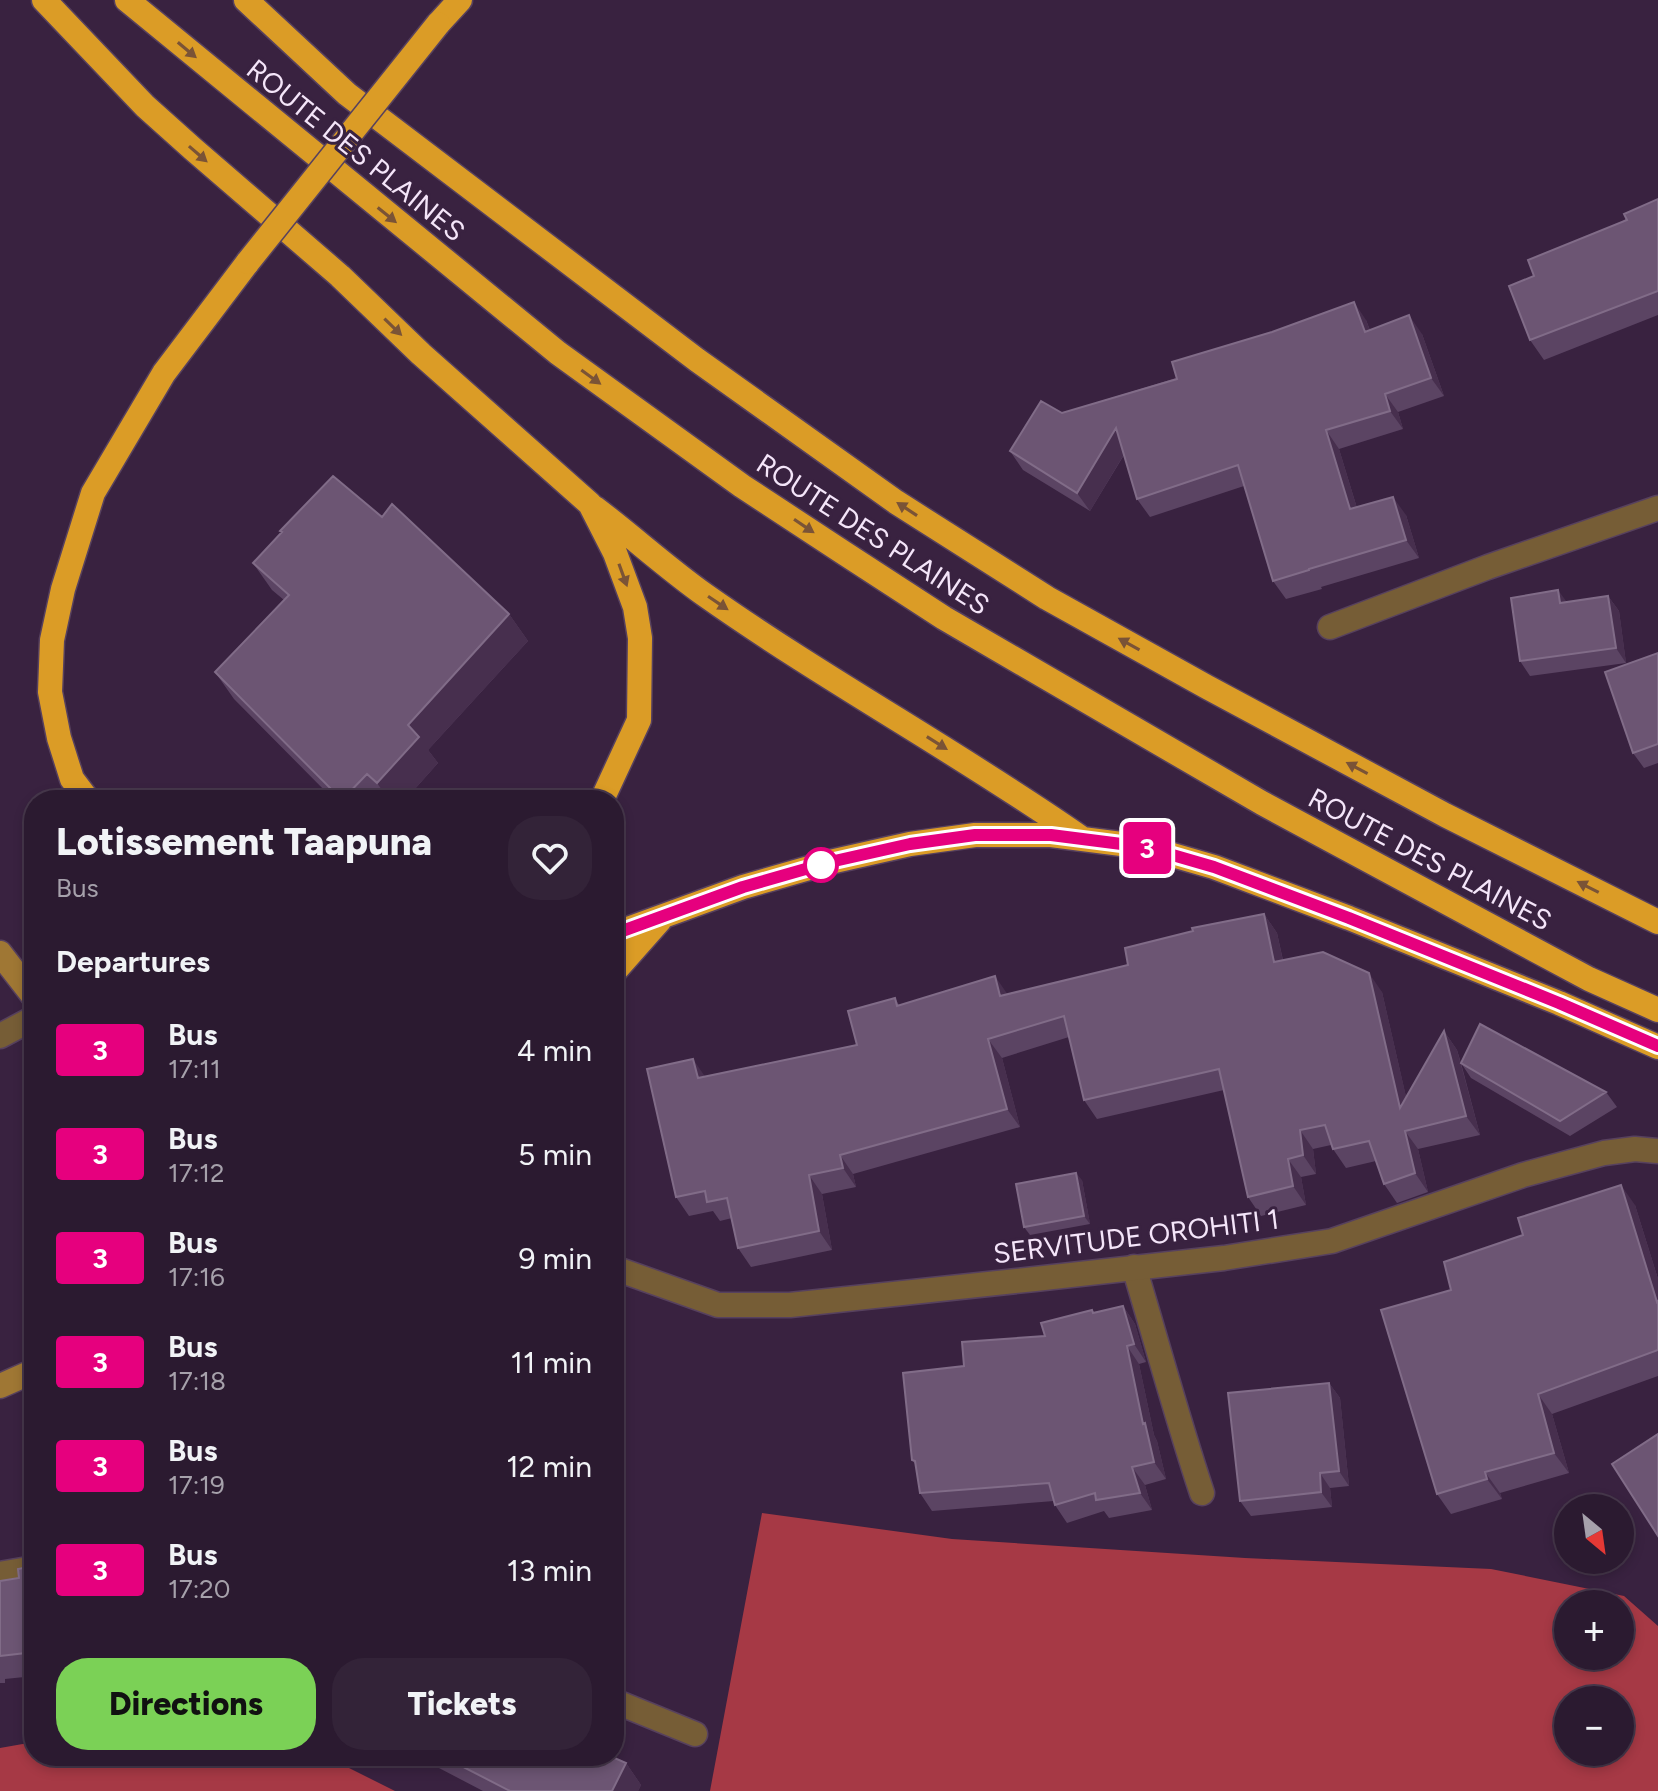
<!DOCTYPE html>
<html lang="en">
<head>
<meta charset="utf-8">
<style>
	:root { --surface:#2b1a30; --page:#332338; --text:#f1f3f6; --muted:#a6a1ab; --line:#47384c; --accent:#7bd156 }
	body { margin:0; font-family:Figtree,sans-serif; background:var(--page); color:var(--text); height:100vh; display:flex; flex-direction:column; font-size:30px; white-space:nowrap }
	* { box-sizing:border-box; margin:0 }
	p { font-size:26px; color:var(--muted) }
	.icon { flex:none; width:44px; height:44px; fill:none; stroke:currentColor; stroke-width:2; stroke-linecap:round; stroke-linejoin:round }
	.map { position:relative; flex:1; overflow:hidden }
	.panel { position:absolute; left:24px; top:790px; width:600px; height:976px; display:flex; flex-direction:column; background:var(--surface); border-radius:32px; box-shadow:0 4px 12px #0003,0 0 0 2px var(--line) }
	.panel>* { flex:none }
	.badge { padding:0 16px; border-radius:6px; font-size:28px; line-height:52px }
	.needle { width:52px; rotate:151deg }
	.fabs { position:absolute; left:1554px; top:1494px; display:grid; gap:16px }
	.fabs a { display:grid; place-items:center; width:80px; height:80px; border-radius:50%; background:var(--surface); box-shadow:0 4px 12px #0003,0 0 0 2px var(--line); font-size:40px }
	.map>.badge { position:absolute; translate:-50% -50%; box-shadow:0 0 0 4px #fff }
	h2 { padding:0 32px; font-size:30px; line-height:72px }
	.round { display:grid; place-items:center; flex:none; width:84px; height:84px; border-radius:32px; background:var(--page) }
	.headline { display:flex; align-items:center; justify-content:space-between; height:136px; padding:0 32px }
	h1 { font-size:38px; font-weight:800; line-height:60px }
	.cta { display:flex; gap:16px; margin-top:auto; padding:16px 32px }
	.cta a { flex:1; height:92px; border-radius:32px; background:var(--accent); color:#111; font-size:32px; font-weight:800; line-height:92px; text-align:center }
	.cta a+a { background:var(--page); color:var(--text) }
	ul { padding:0; list-style:none }
	li { display:flex; align-items:center; gap:24px; height:104px; padding:0 32px }
	li div { flex:1 }
	li b { display:block; font-size:30px }
	li em { font-style:normal }
	li .badge { min-width:88px; font-weight:700; text-align:center }
	.map>svg:first-child { display:block }
</style>
</head>
<body>
<div class="map">
<svg width="1658" height="1791" viewBox="0 0 1658 1791">
	<rect width="100%" height="100%" fill="#392240"/>
	<path fill="#a63945" fill-rule="evenodd" d="M 762,1513 L 952,1539 L 1245,1558 L 1491,1569 L 1624,1596 L 1658,1626 L 1658,1791 L 710,1791 ZM 1568,1604 L 1620,1604 L 1620,1656 L 1568,1656 ZM 1568,1700 L 1620,1700 L 1620,1752 L 1568,1752 Z
		M 34,1742 L 34,1756 L 325,1756 L 395,1791 L 0,1791 L 0,1748 Z"/>
	<g fill="none" stroke-linecap="round" stroke-linejoin="round">
		<g stroke="#57415e" stroke-width="27">
			<path id="lane" d="M 1134,1267 C 1157,1343 1177,1418 1202,1493
				M 0,1574 L 34,1568
				M 614,1701 L 695,1734"/>
		</g>
		<g stroke="#57415e" stroke-width="27">
			<path id="street" d="M 1330,627 L 1488,567 L 1658,508
				M 0,1036 L 34,1018
				M 614,1268 L 718,1305 L 790,1305 L 1035,1279 L 1224,1258 L 1332,1241 L 1523,1175 L 1604,1153 L 1635,1149 L 1658,1151"/>
		</g>
		<g stroke="#57415e" stroke-width="27">
			<path id="secondary" d="M 0,953 L 34,997
				M 0,1386 L 34,1371"/>
		</g>
		<g stroke="#57415e" stroke-width="27">
			<path id="highway" d="M 44,0 L 145,106 L 193,149 L 340,276 L 421,354 L 590,504 L 615,553 L 635,607 L 640,638 L 639,720 L 602,800
				M 127,0 L 558,353 L 742,486 L 844,553 L 944,618 L 1262,803 L 1589,979 L 1658,1010
				M 246,0 L 347,94 L 697,360 L 896,502 L 1047,598 L 1207,687 L 1445,815 L 1658,922
				M 438,24 L 460,0
				M 595,508 C 632,536 667,568 705,595 C 827,681 958,752 1080,837
				M 88,800 L 72,779 L 59,738 L 50,692 L 52,640 L 63,589 L 93,493 L 164,373 L 248,262
				M 614,934 L 743,887 L 830,862 L 910,844 L 975,835 L 1051,835 L 1145,847 L 1214,867 L 1349,918 L 1559,1003 L 1658,1047
				M 614,972 L 660,920"/>
		</g>
		<use href="#lane" stroke="#765d36" stroke-width="24"/>
		<use href="#street" stroke="#765d36" stroke-width="24"/>
		<use href="#secondary" stroke="#9f7734" stroke-width="24"/>
		<use href="#highway" stroke="#db9c26" stroke-width="24"/>
		<g stroke="#57415e" stroke-width="27" stroke-linecap="butt">
			<path id="highway-bridge" d="M 248,262 L 438,24"/>
		</g>
		<use href="#highway-bridge" stroke="#db9c26" stroke-width="24"/>
	</g>
	<path fill="#5b4463" d="M 1658,199 L 1658,315 L 1544,360 L 1530,340 L 1534,276 Z
		M 1366,320 L 1370,330 L 1422,334 L 1444,396 L 1398,412 L 1403,429 L 1339,449 L 1357,508 L 1406,515 L 1419,558 L 1321,587 L 1322,589 L 1286,599 L 1273,581 L 1244,486 L 1150,517 L 1137,499 L 1124,455 L 1090,511 L 1023,470 L 1010,451 L 1062,413 Z
		M 382,517 L 509,614 L 528,641 L 428,750 L 438,763 L 405,800 L 334,800 L 234,699 L 215,672 L 284,600 L 272,590 L 253,563 Z
		M 1608,596 L 1619,611 L 1626,663 L 1530,676 L 1520,661 L 1567,602 Z
		M 1658,653 L 1658,763 L 1644,768 L 1633,753 Z
		M 1264,914 L 1277,933 L 1283,960 L 1382,992 L 1406,1097 L 1444,1031 L 1457,1050 L 1461,1063 L 1606,1092 L 1617,1107 L 1570,1136 L 1471,1078 L 1461,1063 L 1480,1135 L 1418,1149 L 1428,1192 L 1397,1203 L 1384,1184 L 1376,1161 L 1346,1168 L 1333,1149 L 1331,1145 L 1313,1149 L 1316,1174 L 1301,1177 L 1306,1205 L 1261,1216 L 1248,1197 L 1224,1090 L 1097,1119 L 1084,1100 L 1069,1037 L 1002,1058 L 1020,1127 L 853,1174 L 856,1187 L 822,1194 L 832,1250 L 751,1267 L 738,1248 L 732,1218 L 720,1221 L 713,1211 L 689,1216 L 676,1197 L 706,1077 L 857,1045 L 895,998 L 899,1005 L 1007,994 L 1128,965 Z
		M 1082,1180 L 1090,1224 L 1030,1235 L 1024,1227 Z
		M 1635,1205 L 1658,1279 L 1658,1376 L 1552,1414 L 1569,1473 L 1500,1493 L 1502,1499 L 1451,1514 L 1437,1494 L 1451,1290 Z
		M 1123,1306 L 1135,1324 L 1146,1362 L 1139,1364 L 1154,1435 L 1157,1441 L 1166,1479 L 1145,1485 L 1152,1510 L 1109,1518 L 1104,1511 L 1067,1523 L 1055,1505 L 1054,1501 L 932,1511 L 920,1493 L 916,1465 L 912,1460 L 964,1366 L 1045,1336 L 1092,1310 L 1094,1313 Z
		M 1329,1383 L 1340,1398 L 1349,1486 L 1330,1488 L 1332,1507 L 1251,1516 L 1240,1501 Z
		M 34,1566 L 34,1676 L 5,1679 L 5,1683 L 0,1683 L 0,1581 L 19,1578 Z
		M 416,1756 L 610,1756 L 626,1763 L 641,1785 L 638,1791 L 483,1791 Z"/>
	<path fill="#472f4e" d="M 1354,302 L 1366,320 L 1377,350 L 1365,332 Z
		M 1409,315 L 1422,334 L 1444,396 L 1431,378 Z
		M 1385,394 L 1398,412 L 1403,429 L 1390,411 Z
		M 1116,428 L 1129,446 L 1090,511 L 1077,493 Z
		M 1326,430 L 1339,449 L 1363,528 L 1350,509 Z
		M 1393,497 L 1406,515 L 1419,558 L 1406,540 Z
		M 1558,590 L 1569,605 L 1560,603 Z
		M 1608,596 L 1619,611 L 1626,663 L 1616,648 Z
		M 509,614 L 528,641 L 428,750 L 438,763 L 405,800 L 389,800 L 377,783 L 408,725 Z
		M 1264,914 L 1277,933 L 1287,980 L 1274,962 Z
		M 1369,973 L 1382,992 L 1413,1127 L 1400,1108 Z
		M 995,976 L 1008,995 L 1000,996 Z
		M 1444,1031 L 1457,1050 L 1480,1135 L 1466,1116 Z
		M 988,1039 L 1002,1058 L 1020,1127 L 1007,1109 Z
		M 693,1059 L 706,1078 L 698,1078 Z
		M 1300,1130 L 1313,1149 L 1316,1174 L 1303,1155 Z
		M 1405,1131 L 1418,1149 L 1428,1192 L 1415,1173 Z
		M 840,1155 L 853,1174 L 856,1187 L 843,1168 Z
		M 1288,1159 L 1301,1177 L 1306,1205 L 1293,1186 Z
		M 1076,1173 L 1082,1180 L 1090,1224 L 1084,1216 Z
		M 809,1175 L 822,1194 L 832,1250 L 819,1231 Z
		M 1621,1185 L 1635,1205 L 1658,1279 L 1658,1303 Z
		M 1123,1306 L 1135,1324 L 1146,1362 L 1134,1344 Z
		M 1127,1346 L 1139,1364 L 1154,1435 L 1157,1441 L 1166,1479 L 1154,1462 L 1143,1424 Z
		M 1329,1383 L 1340,1398 L 1349,1486 L 1339,1471 Z
		M 1538,1394 L 1552,1414 L 1569,1473 L 1554,1453 Z
		M 1132,1467 L 1145,1485 L 1152,1510 L 1140,1493 Z
		M 1485,1472 L 1500,1493 L 1502,1499 L 1487,1479 Z
		M 1320,1473 L 1330,1488 L 1332,1507 L 1321,1492 Z
		M 626,1763 L 641,1785 L 638,1791 L 612,1791 Z"/>
	<path fill="#6c5573" stroke="#816c88" stroke-width="2" d="M 1658,199 L 1658,291 L 1530,340 L 1509,286 L 1534,276 L 1528,260 L 1627,220 L 1624,214 Z
		M 1354,302 L 1365,332 L 1409,315 L 1431,378 L 1385,394 L 1390,411 L 1326,430 L 1350,509 L 1393,497 L 1406,540 L 1309,569 L 1309,570 L 1273,581 L 1238,465 L 1137,499 L 1116,428 L 1077,493 L 1010,451 L 1041,401 L 1062,413 L 1177,379 L 1172,362 L 1272,332 Z
		M 333,476 L 382,517 L 392,504 L 509,614 L 408,725 L 419,737 L 377,783 L 367,774 L 342,800 L 215,672 L 289,595 L 253,563 L 282,532 L 280,531 Z
		M 1558,590 L 1560,603 L 1608,596 L 1616,648 L 1520,661 L 1511,598 Z
		M 1658,653 L 1658,744 L 1633,753 L 1605,672 Z
		M 1264,914 L 1274,962 L 1323,952 L 1369,973 L 1400,1108 L 1444,1031 L 1466,1116 L 1405,1131 L 1415,1173 L 1384,1184 L 1369,1141 L 1333,1149 L 1325,1125 L 1300,1130 L 1303,1155 L 1288,1159 L 1293,1186 L 1248,1197 L 1219,1069 L 1084,1100 L 1064,1016 L 988,1039 L 1007,1109 L 840,1155 L 843,1168 L 809,1175 L 819,1231 L 738,1248 L 727,1198 L 707,1202 L 705,1191 L 676,1197 L 647,1069 L 693,1059 L 698,1078 L 857,1045 L 848,1011 L 895,998 L 897,1006 L 995,976 L 1000,996 L 1128,965 L 1125,948 L 1193,931 L 1192,928 Z
		M 1480,1024 L 1606,1092 L 1560,1121 L 1461,1063 Z
		M 1076,1173 L 1084,1216 L 1024,1227 L 1016,1184 Z
		M 1621,1185 L 1657,1302 L 1658,1301 L 1658,1350 L 1538,1394 L 1554,1453 L 1485,1472 L 1487,1479 L 1437,1494 L 1381,1310 L 1451,1290 L 1444,1262 L 1523,1235 L 1518,1218 Z
		M 1123,1306 L 1134,1344 L 1127,1346 L 1143,1424 L 1145,1423 L 1154,1462 L 1132,1467 L 1140,1493 L 1096,1500 L 1095,1493 L 1055,1505 L 1049,1483 L 920,1493 L 915,1461 L 912,1460 L 903,1373 L 964,1366 L 962,1342 L 1045,1336 L 1041,1323 L 1092,1310 L 1093,1313 Z
		M 1329,1383 L 1339,1471 L 1320,1473 L 1321,1492 L 1240,1501 L 1228,1393 Z
		M 1658,1434 L 1658,1536 L 1612,1464 Z
		M 34,1566 L 34,1652 L 0,1656 L 0,1581 L 19,1578 L 18,1569 Z
		M 442,1756 L 610,1756 L 626,1763 L 612,1791 L 510,1791 Z"/>
	<defs><path id="oneway-solid" d="M-6-.8H1V-3.2L6.5 0L1 3.2V.8H-6Z" transform="scale(2)"/></defs>
	<g fill="#7a5336">
		<use href="#oneway-solid" transform="translate(187 50) rotate(40)"/>
		<use href="#oneway-solid" transform="translate(198 154) rotate(41)"/>
		<use href="#oneway-solid" transform="translate(387 215) rotate(39)"/>
		<use href="#oneway-solid" transform="translate(393 327) rotate(44)"/>
		<use href="#oneway-solid" transform="translate(591 377) rotate(36)"/>
		<use href="#oneway-solid" transform="translate(907 509) rotate(-147)"/>
		<use href="#oneway-solid" transform="translate(804 526) rotate(34)"/>
		<use href="#oneway-solid" transform="translate(623 575) rotate(70)"/>
		<use href="#oneway-solid" transform="translate(718 603) rotate(34)"/>
		<use href="#oneway-solid" transform="translate(1129 644) rotate(-151)"/>
		<use href="#oneway-solid" transform="translate(937 743) rotate(32)"/>
		<use href="#oneway-solid" transform="translate(1357 768) rotate(-152)"/>
		<use href="#oneway-solid" transform="translate(1588 887) rotate(-153)"/>
	</g>
	<g fill="none" stroke-linecap="round" stroke-linejoin="round">
		<g stroke="#fff" stroke-width="18">
			<path id="line" d="M 614,934 L 743,887 L 830,862 L 910,844 L 975,835 L 1051,835 L 1145,847 L 1214,867 L 1349,918 L 1559,1003 L 1658,1046"/>
		</g>
		<use href="#line" stroke="#e6007e" stroke-width="12"/>
	</g>
	<circle fill="#fff" stroke="#e6007e" stroke-width="4" cx="821" cy="865" r="16"/>
	<g text-anchor="middle" stroke-width="6" stroke-linejoin="round" paint-order="stroke">
		<g font-size="28" fill="#f4e5f9" stroke="#392240">
			<text transform="translate(356 150) rotate(39)" y="10">ROUTE DES PLAINES</text>
			<text transform="translate(873 534) rotate(33)" y="10">ROUTE DES PLAINES</text>
			<text transform="translate(1430 859) rotate(28)" y="10">ROUTE DES PLAINES</text>
			<text transform="translate(1136 1236) rotate(-7)" y="10">SERVITUDE OROHITI 1</text>
		</g>
	</g>
</svg>
<div class="fabs">
<a><svg class="needle" viewBox="-14 -14 28 28"><path d="M0-13l5 13h-10z" fill="#e53935"/><path d="M0 13l5-13h-10z" fill="#a6a1ab"/></svg></a>
<a>+</a>
<a>−</a>
</div>
<b class="badge" style="left:1147px;top:848px;background:#e6007e;color:#fff">3</b>
<section class="panel">
<div class="headline"><div><h1>Lotissement Taapuna</h1><p>Bus</p></div><a class="round"><svg class="icon" aria-label="heart" viewBox="0 0 24 24"><path d="M12 20l-8-8c-3-5 5-10 8-4 3-6 11-1 8 4z"/></svg></a></div>
<h2>Departures</h2>
<ul>
<li><span class="badge" style="background:#e6007e;color:#fff">3</span><div><b>Bus</b><p>17:11</p></div><em>4 min</em></li>
<li><span class="badge" style="background:#e6007e;color:#fff">3</span><div><b>Bus</b><p>17:12</p></div><em>5 min</em></li>
<li><span class="badge" style="background:#e6007e;color:#fff">3</span><div><b>Bus</b><p>17:16</p></div><em>9 min</em></li>
<li><span class="badge" style="background:#e6007e;color:#fff">3</span><div><b>Bus</b><p>17:18</p></div><em>11 min</em></li>
<li><span class="badge" style="background:#e6007e;color:#fff">3</span><div><b>Bus</b><p>17:19</p></div><em>12 min</em></li>
<li><span class="badge" style="background:#e6007e;color:#fff">3</span><div><b>Bus</b><p>17:20</p></div><em>13 min</em></li>
</ul>
<div class="cta"><a>Directions</a><a>Tickets</a></div>
</section>
</div>
</body>
</html>
